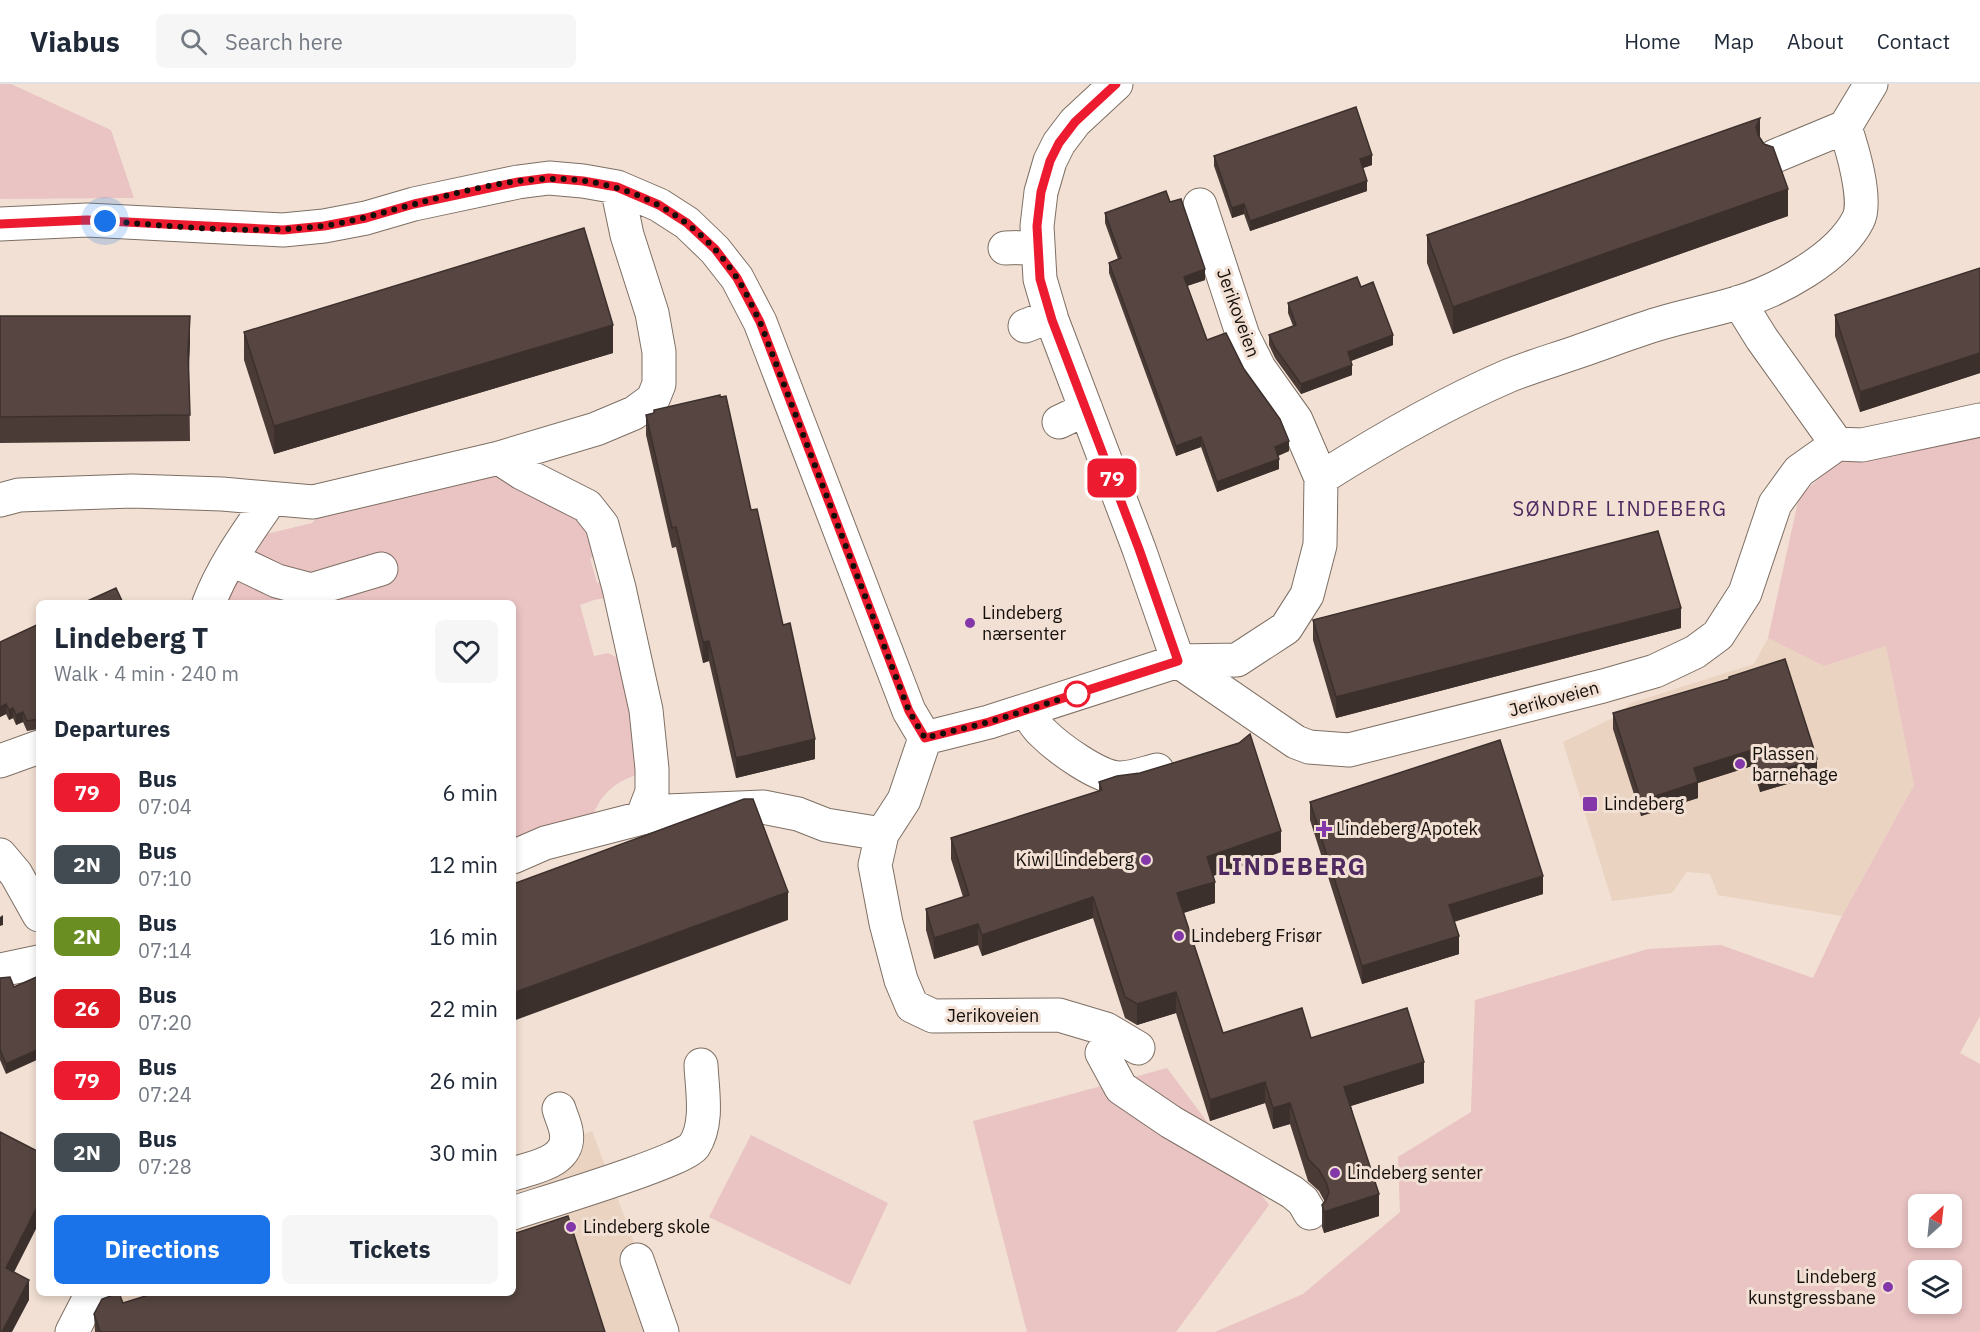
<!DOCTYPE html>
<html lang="en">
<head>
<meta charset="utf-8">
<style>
	:root { --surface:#fff; --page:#f6f6f7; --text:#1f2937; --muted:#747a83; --line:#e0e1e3; --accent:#1a73e8 }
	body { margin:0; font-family:"IBM Plex Sans",sans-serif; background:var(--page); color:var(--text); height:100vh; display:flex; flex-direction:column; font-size:22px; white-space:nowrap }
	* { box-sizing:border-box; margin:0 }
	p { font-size:20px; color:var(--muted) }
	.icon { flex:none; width:33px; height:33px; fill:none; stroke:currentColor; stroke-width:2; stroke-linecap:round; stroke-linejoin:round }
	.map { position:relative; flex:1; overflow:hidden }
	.side { position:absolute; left:36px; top:516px; width:480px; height:696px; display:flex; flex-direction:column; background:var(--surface); border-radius:9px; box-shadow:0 3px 9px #0003 }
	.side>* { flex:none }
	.badge { padding:0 12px; border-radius:9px; font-size:21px; line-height:39px }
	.needle { width:39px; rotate:27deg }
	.fabs { position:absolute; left:1908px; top:1110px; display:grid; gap:12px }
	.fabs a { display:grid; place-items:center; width:54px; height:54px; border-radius:9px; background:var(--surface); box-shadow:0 3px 9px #0003; font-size:30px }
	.you { position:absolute; width:30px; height:30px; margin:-15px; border:4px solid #fff; border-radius:50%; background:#1a73e8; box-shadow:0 0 0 9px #1a73e833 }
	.map>.badge { position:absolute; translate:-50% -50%; box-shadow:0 0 0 3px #fff }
	h2 { padding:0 18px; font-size:22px; line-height:54px }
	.round { display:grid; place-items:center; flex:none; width:63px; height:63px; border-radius:9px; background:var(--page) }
	.head { display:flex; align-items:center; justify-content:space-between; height:102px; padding:0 18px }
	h1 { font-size:28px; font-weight:700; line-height:45px }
	.cta { display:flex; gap:12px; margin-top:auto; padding:12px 18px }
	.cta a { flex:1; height:69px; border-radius:9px; background:var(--accent); color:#fff; font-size:24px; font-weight:700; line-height:69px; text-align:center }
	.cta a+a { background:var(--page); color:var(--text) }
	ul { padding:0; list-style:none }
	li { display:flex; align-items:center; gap:18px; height:72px; padding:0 18px }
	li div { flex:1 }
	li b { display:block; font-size:22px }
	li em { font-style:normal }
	li .badge { min-width:66px; font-weight:700; text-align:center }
	header { display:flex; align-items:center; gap:36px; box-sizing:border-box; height:84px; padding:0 30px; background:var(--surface); border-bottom:2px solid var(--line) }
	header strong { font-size:28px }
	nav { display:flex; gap:33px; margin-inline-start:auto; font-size:21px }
	.search { width:420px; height:54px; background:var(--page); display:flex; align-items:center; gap:15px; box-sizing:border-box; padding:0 21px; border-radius:9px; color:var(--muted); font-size:22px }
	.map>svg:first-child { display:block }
</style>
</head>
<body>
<header>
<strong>Viabus</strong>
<div class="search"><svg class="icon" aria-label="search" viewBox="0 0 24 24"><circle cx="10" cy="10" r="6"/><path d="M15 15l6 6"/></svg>Search here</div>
<nav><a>Home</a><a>Map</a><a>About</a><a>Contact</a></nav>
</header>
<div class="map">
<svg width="1980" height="1248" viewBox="0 0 1980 1248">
	<rect width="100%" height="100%" fill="#f1e0d3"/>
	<path fill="#ead3c1" d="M 1768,554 L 1824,582 L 1886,562 L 1914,701 L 1842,832 L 1718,811 L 1710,790 L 1687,788 L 1672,809 L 1612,817 L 1563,658 L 1617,632 L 1631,619 L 1754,580 Z
		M 592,1047 L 668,1248 L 53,1248 L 73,1209 L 513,1209 L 513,1076 Z"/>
	<path fill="#eac3c3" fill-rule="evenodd" d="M 0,0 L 11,0 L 111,46 L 134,114 L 0,115 Z
		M 1980,347 L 1980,932 L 1960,969 L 1980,980 L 1980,1248 L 1215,1248 L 1303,1210 L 1400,1128 L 1398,1073 L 1471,1028 L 1475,916 L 1648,865 L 1721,861 L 1813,894 L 1842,832 L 1914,701 L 1886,562 L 1824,582 L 1768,554 L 1799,413 L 1836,378 ZM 1918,1120 L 1952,1120 L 1952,1154 L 1918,1154 ZM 1918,1186 L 1952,1186 L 1952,1220 L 1918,1220 Z
		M 498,390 L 584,439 L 601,471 L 590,474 L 597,499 L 608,497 L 611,513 L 594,516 L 580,521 L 594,572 L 608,569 L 626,578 L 641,689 C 617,697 601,708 592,734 L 513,762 L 513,519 L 219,519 L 262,451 L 312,439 L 324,426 Z
		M 1167,984 L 1269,1121 L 1176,1248 L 1027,1248 L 973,1037 Z
		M 751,1051 L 888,1119 L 850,1201 L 709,1133 Z"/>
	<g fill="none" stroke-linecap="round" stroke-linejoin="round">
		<g stroke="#7e6f64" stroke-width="35">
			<path id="minor" d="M 1116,0 L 1075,38 L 1059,59 L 1050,77 L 1041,108 L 1037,142 L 1040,195 L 1052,236 L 1139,465 L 1178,577 L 1296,658 L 1309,663 L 1349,666 L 1603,602 L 1655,587 L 1695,568 L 1718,551 L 1745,509 L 1775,420 L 1799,387 L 1837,360 L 1862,361 L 1980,336
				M 1845,43 L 1871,0
				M 1775,72 L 1845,43
				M 0,140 L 87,136 L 283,146 L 324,142 L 366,134 L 414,120 L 518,98 L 549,94 L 583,97 L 617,103 L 659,121 L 687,139 L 715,166 L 737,194 L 760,238 L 909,627 L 925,654
				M 1005,164 L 1037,163
				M 1739,218 L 1762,255 L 1837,360
				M 1025,242 L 1051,232
				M 1059,338 L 1086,325
				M 499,374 L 522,389 L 587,422 L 602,441 L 619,504 L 646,626 L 652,685 L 652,708 L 642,734 L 545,759 L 513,773
				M 1321,394 C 1381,356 1443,320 1508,292 C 1530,283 1554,276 1577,268 C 1604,259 1631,248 1658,240 C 1684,232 1711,227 1737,219 C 1777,207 1838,175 1858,136 C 1868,117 1852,64 1845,43
				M 0,416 L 19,411 L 132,407 L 222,410 L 313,418 L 499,374 L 596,345 L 634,329 L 653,315 L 659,300 L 659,268 L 652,229 L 627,151 L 617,103
				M 231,475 L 277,497 L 311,506 L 381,485
				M 209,519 C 223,482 248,448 270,416
				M 1026,626 C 1031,634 1036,643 1043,649 C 1058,664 1099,694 1120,694 C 1132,694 1145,689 1157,686
				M 925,654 L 989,638 L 1178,577 L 1237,576 L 1286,544 L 1307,511 L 1320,461 L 1321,394 L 1296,336 L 1259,284 L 1243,252 L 1200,121
				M 925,654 L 904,716 L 882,750 L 875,781 L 886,839 L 901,896 L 912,922 L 933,932 L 1059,931 L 1106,945 L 1138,964
				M 0,677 L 39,663
				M 642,734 L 667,727 L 763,723 L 798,730 L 826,741 L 882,750
				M 0,771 L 16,790 L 39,831
				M 0,886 L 39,878
				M 1102,969 L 1121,1004 L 1171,1038 L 1292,1108 L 1303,1117 L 1310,1129
				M 513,1090 C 534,1083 572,1078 566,1047 C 565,1040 561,1032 559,1025
				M 513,1129 C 540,1120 684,1077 694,1062 C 709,1039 702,1006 701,981
				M 637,1176 L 662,1248
				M 72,1248 L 92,1209"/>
		</g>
		<use href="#minor" stroke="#fff" stroke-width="33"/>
	</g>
	<path fill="#4a3b37" d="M 1760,54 L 1764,60 L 1788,132 L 1453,250 L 1427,179 L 1427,151 Z
		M 1214,72 L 1372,81 L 1363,84 L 1367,107 L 1250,147 L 1244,130 L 1232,134 L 1214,82 Z
		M 1170,118 L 1205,196 L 1187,202 L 1207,256 L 1244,285 L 1289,367 L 1278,372 L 1279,385 L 1217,408 L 1201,363 L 1176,372 L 1109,189 L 1109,179 L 1118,175 L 1105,139 L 1105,129 Z
		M 1980,184 L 1980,289 L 1860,328 L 1835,252 L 1835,231 Z
		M 1361,203 L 1393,261 L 1351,277 L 1352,291 L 1301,310 L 1275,274 L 1269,261 L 1269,251 L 1293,242 L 1288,229 L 1288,219 Z
		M 0,232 L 190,258 L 189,286 L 190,357 L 0,359 Z
		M 244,248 L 613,269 L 274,370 L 244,276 Z
		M 646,331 L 751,426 L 783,541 L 815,675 L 736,694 L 709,577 L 703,579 L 676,463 L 672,464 L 646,351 Z
		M 1313,536 L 1681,544 L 1336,634 L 1313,556 Z
		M 39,540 L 39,645 L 27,647 L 23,638 L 16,641 L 13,634 L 9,636 L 6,630 L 0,633 Z
		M 1729,595 L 1817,691 L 1760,708 L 1752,682 L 1698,699 L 1698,714 L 1641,732 L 1613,645 L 1613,629 Z
		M 1099,698 L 1281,768 L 1213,792 L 1215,819 L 1183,829 L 1223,949 L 1311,954 L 1424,999 L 1351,1022 L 1379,1132 L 1324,1149 L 1322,1143 L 1322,1121 L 1325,1118 L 1319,1107 L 1308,1097 L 1290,1040 L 1273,1045 L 1265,1019 L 1210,1037 L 1176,929 L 1137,941 L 1125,934 L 1093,834 L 982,872 L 978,861 L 934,875 L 926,846 L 926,825 L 963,813 L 951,775 L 951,754 L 1099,707 Z
		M 1310,718 L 1543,810 L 1454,838 L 1459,870 L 1362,900 L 1310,736 Z
		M 10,893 L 6,990 L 0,976 L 0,894 Z
		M 123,1219 L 605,1248 L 95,1248 L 94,1230 Z"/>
	<path fill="#3c302d" d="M 1760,34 L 1760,62 L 1756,43 Z
		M 1372,71 L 1372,81 L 1360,85 L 1360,75 Z
		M 1367,97 L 1367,107 L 1250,147 L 1250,137 Z
		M 1788,105 L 1788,132 L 1453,250 L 1453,223 Z
		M 1244,120 L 1244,130 L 1232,134 L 1232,124 Z
		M 1205,185 L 1205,196 L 1184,203 L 1184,193 Z
		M 190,232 L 190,258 L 188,293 L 188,267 Z
		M 613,241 L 613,269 L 274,370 L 274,342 Z
		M 1393,251 L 1393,261 L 1348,278 L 1348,268 Z
		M 1980,269 L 1980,289 L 1860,328 L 1860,308 Z
		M 1352,281 L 1352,291 L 1301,310 L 1301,300 Z
		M 1201,353 L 1201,363 L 1176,372 L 1176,362 Z
		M 1289,357 L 1289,367 L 1275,373 L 1275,363 Z
		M 1279,375 L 1279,385 L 1217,408 L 1217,398 Z
		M 1681,524 L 1681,544 L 1336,634 L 1336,613 Z
		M 709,557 L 709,577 L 703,579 L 703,558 Z
		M 6,620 L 6,630 L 0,633 L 0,623 Z
		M 13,624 L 13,634 L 9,636 L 9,626 Z
		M 23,628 L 23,638 L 16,641 L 16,631 Z
		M 815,655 L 815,675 L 736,694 L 736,674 Z
		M 1752,666 L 1752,682 L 1698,699 L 1698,714 L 1641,732 L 1641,717 L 1694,684 Z
		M 1817,675 L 1817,691 L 1760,708 L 1760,692 Z
		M 1281,747 L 1281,768 L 1207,794 L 1207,773 Z
		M 1543,792 L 1543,810 L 1449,839 L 1449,821 Z
		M 1215,798 L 1215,819 L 1177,831 L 1177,809 Z
		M 788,808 L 788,836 L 513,937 L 513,909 Z
		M 1093,813 L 1093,834 L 982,872 L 982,851 Z
		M 3,831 L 3,841 L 0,842 L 0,833 Z
		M 978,840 L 978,861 L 934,875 L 934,854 Z
		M 1459,852 L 1459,870 L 1362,900 L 1362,882 Z
		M 1176,908 L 1176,929 L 1137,941 L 1137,920 Z
		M 39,965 L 39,975 L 6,990 L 6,980 Z
		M 1424,978 L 1424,999 L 1344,1024 L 1344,1003 Z
		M 1265,998 L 1265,1019 L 1210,1037 L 1210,1016 Z
		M 1290,1019 L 1290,1040 L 1273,1045 L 1273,1024 Z
		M 1379,1110 L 1379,1132 L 1324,1149 L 1324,1128 Z
		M 39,1119 L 39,1139 L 6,1204 L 6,1184 Z
		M 29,1196 L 29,1216 L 12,1248 L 2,1248 Z"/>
	<path fill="#564540" stroke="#3c302d" stroke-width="1.5" d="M 1356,23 L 1372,71 L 1360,75 L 1367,97 L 1250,137 L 1244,120 L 1232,124 L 1214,72 Z
		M 1760,34 L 1756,43 L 1758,51 L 1764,60 L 1773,63 L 1788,105 L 1453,223 L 1427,151 Z
		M 1166,107 L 1170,118 L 1181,115 L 1205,185 L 1184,193 L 1207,256 L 1226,249 L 1244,285 L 1280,335 L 1289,357 L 1275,363 L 1279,375 L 1217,398 L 1201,353 L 1176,362 L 1109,179 L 1121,174 L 1105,129 Z
		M 584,144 L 613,241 L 274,342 L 244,248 Z
		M 1980,184 L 1980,269 L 1860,308 L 1835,231 Z
		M 1357,193 L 1361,203 L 1373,198 L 1393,251 L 1348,268 L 1352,281 L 1301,300 L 1275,264 L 1269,251 L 1296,241 L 1288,219 Z
		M 0,232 L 190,232 L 188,267 L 190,331 L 0,333 Z
		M 720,311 L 720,313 L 726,312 L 751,426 L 757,425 L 783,541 L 790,539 L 815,655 L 736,674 L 709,557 L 703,558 L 676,443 L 672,444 L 646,331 L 654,329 L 654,326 Z
		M 1658,447 L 1681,524 L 1336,613 L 1313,536 Z
		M 116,504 L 123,519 L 83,519 Z
		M 39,540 L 39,635 L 27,637 L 23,628 L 16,631 L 13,624 L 9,626 L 6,620 L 0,623 L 0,558 Z
		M 1785,575 L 1817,675 L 1760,692 L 1752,666 L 1694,684 L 1698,698 L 1641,717 L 1613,629 L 1729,595 L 1729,593 Z
		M 1250,650 L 1281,747 L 1207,773 L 1215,798 L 1177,809 L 1223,949 L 1302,924 L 1311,954 L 1407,924 L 1424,978 L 1344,1003 L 1379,1110 L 1324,1128 L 1322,1121 L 1326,1116 L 1329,1108 L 1326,1098 L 1319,1086 L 1308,1075 L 1290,1019 L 1273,1024 L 1265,998 L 1210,1016 L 1176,908 L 1137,920 L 1125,913 L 1093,813 L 982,851 L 978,840 L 934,854 L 926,825 L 969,811 L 951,754 L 1102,706 L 1099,698 L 1117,692 L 1140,689 L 1239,659 Z
		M 1500,656 L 1543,792 L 1449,821 L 1459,852 L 1362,882 L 1310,718 Z
		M 744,715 L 753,715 L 788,808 L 513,909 L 513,800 Z
		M 39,892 L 39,965 L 6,980 L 0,966 L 0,894 L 10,893 L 14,903 Z
		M 0,1048 L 39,1068 L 39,1119 L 6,1184 L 29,1196 L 2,1248 L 0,1248 Z
		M 568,1132 L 605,1248 L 100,1248 L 94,1230 L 102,1215 L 119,1209 L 123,1219 L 155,1209 L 513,1209 L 513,1150 Z"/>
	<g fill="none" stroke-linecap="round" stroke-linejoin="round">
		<g stroke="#fff" stroke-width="14">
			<path id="line" d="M 0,140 L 87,136 L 283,146 L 324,142 L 366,134 L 414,120 L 518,98 L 549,94 L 583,97 L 617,103 L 659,121 L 687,139 L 715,165 L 737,194 L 760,238 L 909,627 L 925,654 L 989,638 L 1178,577 L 1139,465 L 1052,236 L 1040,195 L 1037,142 L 1041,108 L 1050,77 L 1059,59 L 1075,38 L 1116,0"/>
		</g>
		<use href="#line" stroke="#ed1b2f" stroke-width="9"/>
		<path stroke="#150f0b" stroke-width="6" stroke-dasharray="0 10.8" d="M 105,137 C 176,142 251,151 322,142 C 354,138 384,128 415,120 C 457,109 506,95 549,95 C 624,93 696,130 737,194 C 746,208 753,224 760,238 L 909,627 L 925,654 L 989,638 L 1077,610"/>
	</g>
	<g fill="#8437a8" stroke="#f1e0d3" stroke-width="2">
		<circle cx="970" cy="539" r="6"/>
		<circle cx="1740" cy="680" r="6"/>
		<rect x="1582" y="712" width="16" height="16" rx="3"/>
		<path d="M1321 736h6v6h6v6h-6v6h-6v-6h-6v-6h6z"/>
		<circle cx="1146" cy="776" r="6"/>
		<circle cx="1179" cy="852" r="6"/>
		<circle cx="1335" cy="1089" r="6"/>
		<circle cx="571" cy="1143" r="6"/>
		<circle cx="1888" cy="1203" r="6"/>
	</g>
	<circle fill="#fff" stroke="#ed1b2f" stroke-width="3" cx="1077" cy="610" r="12"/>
	<g text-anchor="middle" stroke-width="6" stroke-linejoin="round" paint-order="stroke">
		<g font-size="18" fill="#150f0b" stroke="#f1e0d3">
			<text transform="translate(1238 229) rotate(70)" y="6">Jerikoveien</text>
			<text transform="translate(1554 615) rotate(-15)" y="6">Jerikoveien</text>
			<text x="993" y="938">Jerikoveien</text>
		</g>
		<g font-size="18" fill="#150f0b" stroke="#f1e0d3" text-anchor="start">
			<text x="982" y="535">Lindeberg<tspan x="982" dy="21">nærsenter</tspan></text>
			<text x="1752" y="676">Plassen<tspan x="1752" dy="21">barnehage</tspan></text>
			<text x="1604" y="726">Lindeberg</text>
			<text x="1336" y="751">Lindeberg Apotek</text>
			<text x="1134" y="782" text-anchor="end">Kiwi Lindeberg</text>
			<text x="1191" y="858">Lindeberg Frisør</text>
			<text x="1347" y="1095">Lindeberg senter</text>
			<text x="583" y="1149">Lindeberg skole</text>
			<text x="1876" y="1199" text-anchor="end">Lindeberg<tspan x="1876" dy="21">kunstgressbane</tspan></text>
		</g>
		<g font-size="20" letter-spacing="1.5" fill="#4f2a61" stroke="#f1e0d3">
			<text x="1620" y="432">SØNDRE LINDEBERG</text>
		</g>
		<g font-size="24" font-weight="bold" letter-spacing="1.5" fill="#4f2a61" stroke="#f1e0d3">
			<text x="1292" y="791">LINDEBERG</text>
		</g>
	</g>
</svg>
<div class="fabs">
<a><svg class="needle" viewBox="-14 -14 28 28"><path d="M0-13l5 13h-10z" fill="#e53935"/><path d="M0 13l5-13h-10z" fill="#747a83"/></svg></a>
<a><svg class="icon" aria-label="layers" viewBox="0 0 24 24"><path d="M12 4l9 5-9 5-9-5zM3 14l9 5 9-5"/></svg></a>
</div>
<div class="you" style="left:105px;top:137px"></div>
<b class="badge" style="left:1112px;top:394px;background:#ed1b2f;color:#fff">79</b>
<section class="side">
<div class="head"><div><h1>Lindeberg T</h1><p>Walk · 4 min · 240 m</p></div><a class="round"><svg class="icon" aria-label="heart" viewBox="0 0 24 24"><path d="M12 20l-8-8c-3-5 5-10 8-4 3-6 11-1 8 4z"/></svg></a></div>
<h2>Departures</h2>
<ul>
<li><span class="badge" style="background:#ed1b2f;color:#fff">79</span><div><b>Bus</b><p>07:04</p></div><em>6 min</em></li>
<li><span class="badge" style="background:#424a52;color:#fff">2N</span><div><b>Bus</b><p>07:10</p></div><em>12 min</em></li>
<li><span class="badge" style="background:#6b8e23;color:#fff">2N</span><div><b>Bus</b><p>07:14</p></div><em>16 min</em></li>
<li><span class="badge" style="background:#dd1923;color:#fff">26</span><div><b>Bus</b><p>07:20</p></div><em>22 min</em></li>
<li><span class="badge" style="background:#ed1b2f;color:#fff">79</span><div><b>Bus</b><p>07:24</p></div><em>26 min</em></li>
<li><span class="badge" style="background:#424a52;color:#fff">2N</span><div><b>Bus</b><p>07:28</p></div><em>30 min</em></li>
</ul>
<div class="cta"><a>Directions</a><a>Tickets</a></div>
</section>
</div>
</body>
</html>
